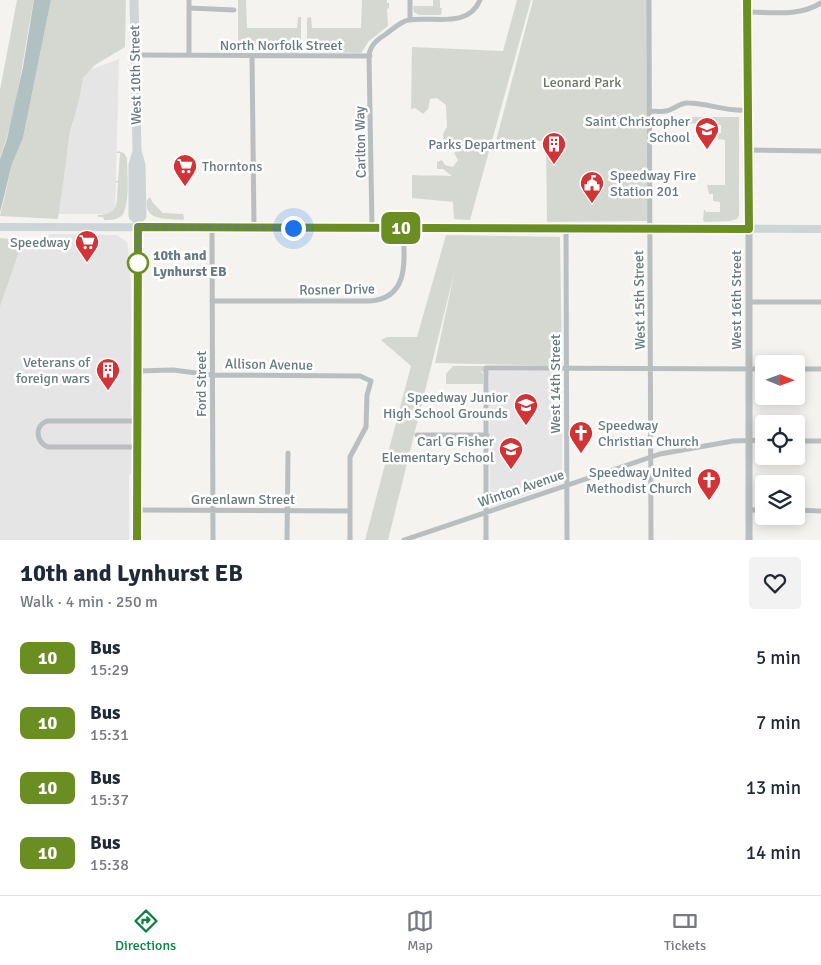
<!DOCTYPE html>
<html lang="en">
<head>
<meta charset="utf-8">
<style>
	:root { --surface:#fff; --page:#f2f2f3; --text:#1f2937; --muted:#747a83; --line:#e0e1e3; --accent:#0b8043 }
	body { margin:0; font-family:Signika,sans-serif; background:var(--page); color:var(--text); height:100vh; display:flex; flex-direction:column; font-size:19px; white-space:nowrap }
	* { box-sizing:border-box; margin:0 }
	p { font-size:16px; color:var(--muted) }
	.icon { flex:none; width:28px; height:28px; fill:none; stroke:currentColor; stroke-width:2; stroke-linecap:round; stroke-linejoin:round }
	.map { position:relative; height:540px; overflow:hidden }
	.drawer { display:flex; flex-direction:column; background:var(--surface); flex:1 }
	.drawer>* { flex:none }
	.badge { padding:0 10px; border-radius:8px; font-size:18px; line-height:32px }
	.needle { width:32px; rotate:91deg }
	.tools { position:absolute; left:755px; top:355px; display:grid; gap:10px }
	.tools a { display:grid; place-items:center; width:50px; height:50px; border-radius:5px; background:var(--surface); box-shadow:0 2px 12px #0003; font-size:25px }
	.you { position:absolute; width:25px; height:25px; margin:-12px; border:4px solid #fff; border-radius:50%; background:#1a73e8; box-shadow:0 0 0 8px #1a73e833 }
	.map>.badge { position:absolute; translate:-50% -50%; box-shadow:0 0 0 2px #fff }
	.round { display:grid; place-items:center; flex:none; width:52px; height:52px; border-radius:5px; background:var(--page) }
	.summary { display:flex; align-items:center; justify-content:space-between; height:85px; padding:0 20px }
	h1 { font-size:24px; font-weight:700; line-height:38px }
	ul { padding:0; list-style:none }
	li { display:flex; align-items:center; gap:15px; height:65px; padding:0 20px }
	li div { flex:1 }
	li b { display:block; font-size:19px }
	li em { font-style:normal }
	li .badge { min-width:55px; font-weight:700; text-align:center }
	.tab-bar { display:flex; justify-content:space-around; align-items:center; height:70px; border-top:1px solid var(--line); background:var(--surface); font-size:14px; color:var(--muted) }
	.tab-bar a { display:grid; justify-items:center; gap:2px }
	.tab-bar .active { color:var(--accent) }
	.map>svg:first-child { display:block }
</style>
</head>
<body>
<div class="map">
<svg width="821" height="540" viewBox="0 0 821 540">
	<rect width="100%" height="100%" fill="#f4f3f0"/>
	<path fill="#e4e5e4" d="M 119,59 L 115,214 L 56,214 L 82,73 Z
		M 49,234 L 117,235 L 127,242 L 128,247 L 131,286 L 131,474 L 129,474 L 129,540 L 0,540 L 0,307 L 23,240 L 47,244 Z
		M 489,371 L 562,371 L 562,482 L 490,508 Z"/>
	<path fill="#d5d8d0" d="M 17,0 L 34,0 C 23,52 19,108 0,158 L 0,90 Z
		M 51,0 L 126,0 L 125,47 L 95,65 L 83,78 L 79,99 L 70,133 L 58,219 L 0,216 L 12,164 L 23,138 Z
		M 238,0 L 246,0 L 247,28 L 297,28 L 298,17 L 301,17 L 301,47 L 298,53 L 238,51 Z
		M 362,0 L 387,0 L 387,3 L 389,3 L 389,8 L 387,9 L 388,26 L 369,41 L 361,53 L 310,52 L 307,47 L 307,18 L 311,17 L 312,28 L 361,28 Z
		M 433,0 L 440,0 L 440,8 L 442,8 L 441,15 L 419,15 L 414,12 L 413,6 L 433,6 Z
		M 517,0 L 531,0 L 470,220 L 454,219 L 453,202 L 412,198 L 412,175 C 426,176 439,175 452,176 L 443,169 L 437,169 L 437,162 L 442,160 L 445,165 L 453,167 L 458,160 L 454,153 L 458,150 L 459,145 L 448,150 L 444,148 L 443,134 L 447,127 L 446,105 L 437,98 L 430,99 L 428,109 L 423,114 L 415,108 L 411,109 L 412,47 L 503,51 Z
		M 533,0 L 649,0 L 650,221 L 547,222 L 546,141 L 496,141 Z
		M 686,117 L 739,117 L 739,215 L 737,219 L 730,221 L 705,222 L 703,220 L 704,209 L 706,212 L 720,212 L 720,202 L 713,201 L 713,194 L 709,194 L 707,185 L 725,185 L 725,140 L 718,139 L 717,133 L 721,133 L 721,125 L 718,125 L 717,122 L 686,124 Z
		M 118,151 L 124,153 L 127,158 C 127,171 131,210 120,217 C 115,220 109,220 104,220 L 103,217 L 98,217 L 98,215 C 121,214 116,202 118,183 L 114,181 L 118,181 L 120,153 L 116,153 Z
		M 150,197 L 153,203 L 163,213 L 183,214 L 184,218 L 183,220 C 167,219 143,221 147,200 Z
		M 446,235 L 560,237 L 562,366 L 435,363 L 455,270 L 388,540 L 365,540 L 411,366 L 381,340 L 387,337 L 417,337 Z
		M 0,238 L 23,240 L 0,307 Z
		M 453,366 L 484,366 L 484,372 L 481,371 L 483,374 L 483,384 L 446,384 L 446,374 Z"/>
	<path fill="#b1c1c2" d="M 34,0 L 51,0 L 23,138 L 12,164 L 0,212 L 0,159 L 7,139 L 23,67 Z"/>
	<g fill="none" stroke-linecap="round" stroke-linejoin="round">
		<path stroke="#b9bfc0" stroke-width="5" d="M 649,0 L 651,540
			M 189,8 L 234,10
			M 747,12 C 772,12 798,17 821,3
			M 410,20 L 410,0
			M 135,55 L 370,56
			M 189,55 L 189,0
			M 252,56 L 254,227
			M 650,111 C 655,111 661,112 666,111 C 674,110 680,102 688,103 C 709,103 725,112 748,110
			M 748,150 L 821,151
			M 212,227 L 213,540
			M 372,228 L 369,55 C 371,44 377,40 386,34 C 393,29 401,21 409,20 C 433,16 468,29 480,0
			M 566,228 L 567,540
			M 212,301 L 370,301 C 411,298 404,257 403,228
			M 749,302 L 821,302
			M 796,369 L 821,369
			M 137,371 L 173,370 L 212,375 L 360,376 L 371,381 L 367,395 L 366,427 L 350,457 L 350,540
			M 137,421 L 47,421 C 34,426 36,442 48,447 L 137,447
			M 417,435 L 487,435
			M 796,441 L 821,441
			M 137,510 L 350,511
			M 749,510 L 764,510
			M 796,510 L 821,511
			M 287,540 L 288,453
			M 404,540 L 660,454 L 733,441 L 764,440
			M 486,540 L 486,368 L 764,369"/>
		<path stroke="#b9bfc0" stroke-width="7" d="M 747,0 L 749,240 L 749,540"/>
		<path stroke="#ced5d6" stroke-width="8" d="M 0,227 L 821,229"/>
		<path stroke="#ced5d6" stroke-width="9" d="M 134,0 L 137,151 L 141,165 L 142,216 L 138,221 L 137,540
			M 137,151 L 133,165 L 133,216 L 138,221"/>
	</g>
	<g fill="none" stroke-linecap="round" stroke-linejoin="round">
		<g stroke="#fff" stroke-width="11">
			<path id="line" d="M 137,540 L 138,227 L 749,229 L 747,0"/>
		</g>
		<use href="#line" stroke="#6b8e23" stroke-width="8"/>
		<path stroke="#667a7f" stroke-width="5" stroke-dasharray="0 9" d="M 138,263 L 138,227 L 293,228"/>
	</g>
	<defs>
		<g id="school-pin" transform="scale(1.25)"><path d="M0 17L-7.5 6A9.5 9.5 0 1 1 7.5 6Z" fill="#d13337" stroke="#fff"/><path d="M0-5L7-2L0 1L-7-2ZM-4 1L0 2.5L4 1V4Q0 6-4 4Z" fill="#fff"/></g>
		<g id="building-pin" transform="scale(1.25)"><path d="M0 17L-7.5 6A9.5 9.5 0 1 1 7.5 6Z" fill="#d13337" stroke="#fff"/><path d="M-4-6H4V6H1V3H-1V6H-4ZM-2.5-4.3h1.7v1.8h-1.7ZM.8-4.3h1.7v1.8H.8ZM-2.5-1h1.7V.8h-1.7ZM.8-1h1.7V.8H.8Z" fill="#fff"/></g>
		<g id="supermarket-pin" transform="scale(1.25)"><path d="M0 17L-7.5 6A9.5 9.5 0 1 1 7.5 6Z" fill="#d13337" stroke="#fff"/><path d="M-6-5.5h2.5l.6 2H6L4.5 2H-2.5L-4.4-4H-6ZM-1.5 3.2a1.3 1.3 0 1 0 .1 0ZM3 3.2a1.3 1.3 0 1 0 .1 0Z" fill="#fff"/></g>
		<g id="civic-pin" transform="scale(1.25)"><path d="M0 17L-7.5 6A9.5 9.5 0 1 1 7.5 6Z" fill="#d13337" stroke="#fff"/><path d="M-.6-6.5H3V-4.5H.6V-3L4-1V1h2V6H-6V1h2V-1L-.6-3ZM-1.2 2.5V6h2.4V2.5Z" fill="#fff"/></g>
		<g id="church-pin" transform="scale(1.25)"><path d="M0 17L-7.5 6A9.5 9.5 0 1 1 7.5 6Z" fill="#d13337" stroke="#fff"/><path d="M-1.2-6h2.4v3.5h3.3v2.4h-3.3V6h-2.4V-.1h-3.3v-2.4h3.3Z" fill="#fff"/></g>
	</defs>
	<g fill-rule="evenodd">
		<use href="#school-pin" x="707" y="129"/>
		<use href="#building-pin" x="554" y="144"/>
		<use href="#supermarket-pin" x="185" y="166"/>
		<use href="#civic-pin" x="592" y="183"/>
		<use href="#supermarket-pin" x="87" y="242"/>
		<use href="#building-pin" x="108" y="370"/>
		<use href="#school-pin" x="526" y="405"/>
		<use href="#church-pin" x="581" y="433"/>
		<use href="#school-pin" x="511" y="449"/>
		<use href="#church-pin" x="709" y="480"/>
	</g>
	<circle fill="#fff" stroke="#6b8e23" stroke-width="2.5" cx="138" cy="263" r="10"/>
	<g text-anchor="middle" stroke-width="5" stroke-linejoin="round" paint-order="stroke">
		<g font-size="14" fill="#667a7f" stroke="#fff">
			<text x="281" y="50">North Norfolk Street</text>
			<text transform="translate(135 75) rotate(-91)" y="5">West 10th Street</text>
			<text transform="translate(360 142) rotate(-91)" y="5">Carlton Way</text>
			<text transform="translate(337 289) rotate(-1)" y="5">Rosner Drive</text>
			<text transform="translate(639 300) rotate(-91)" y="5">West 15th Street</text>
			<text transform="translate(736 300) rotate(-90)" y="5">West 16th Street</text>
			<text transform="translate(269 364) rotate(1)" y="5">Allison Avenue</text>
			<text transform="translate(201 384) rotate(-90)" y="5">Ford Street</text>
			<text transform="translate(555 384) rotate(-90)" y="5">West 14th Street</text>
			<text transform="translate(521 488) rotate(-19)" y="5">Winton Avenue</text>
			<text x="243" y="504">Greenlawn Street</text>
		</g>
		<g font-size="14" fill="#6c7664" stroke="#fff">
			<text x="582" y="87">Leonard Park</text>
		</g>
		<g font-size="14" fill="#667a7f" stroke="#fff" text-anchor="end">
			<text x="690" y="126">Saint Christopher<tspan x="690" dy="16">School</tspan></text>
			<text x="536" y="149">Parks Department</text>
			<text x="202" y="171" text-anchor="start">Thorntons</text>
			<text x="610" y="180" text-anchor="start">Speedway Fire<tspan x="610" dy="16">Station 201</tspan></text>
			<text x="70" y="247">Speedway</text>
			<text x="90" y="367">Veterans of<tspan x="90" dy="16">foreign wars</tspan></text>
			<text x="508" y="402">Speedway Junior<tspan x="508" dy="16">High School Grounds</tspan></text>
			<text x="598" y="430" text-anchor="start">Speedway<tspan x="598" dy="16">Christian Church</tspan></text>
			<text x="494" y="446">Carl G Fisher<tspan x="494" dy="16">Elementary School</tspan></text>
			<text x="692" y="477">Speedway United<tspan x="692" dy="16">Methodist Church</tspan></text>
		</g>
		<g font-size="14" font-weight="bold" fill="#667a7f" stroke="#fff" text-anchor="start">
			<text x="153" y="260">10th and<tspan x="153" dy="16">Lynhurst EB</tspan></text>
		</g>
	</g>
</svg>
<div class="tools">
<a><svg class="needle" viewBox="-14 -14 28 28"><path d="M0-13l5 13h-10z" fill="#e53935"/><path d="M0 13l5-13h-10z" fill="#747a83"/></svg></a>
<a><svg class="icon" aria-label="locate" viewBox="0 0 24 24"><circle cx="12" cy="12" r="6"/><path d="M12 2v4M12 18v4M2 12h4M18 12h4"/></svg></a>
<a><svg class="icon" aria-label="layers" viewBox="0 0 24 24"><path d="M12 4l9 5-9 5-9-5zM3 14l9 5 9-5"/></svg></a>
</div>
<div class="you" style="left:293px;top:228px"></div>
<b class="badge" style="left:401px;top:228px;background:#6b8e23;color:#fff">10</b>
</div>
<section class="drawer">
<div class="summary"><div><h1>10th and Lynhurst EB</h1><p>Walk · 4 min · 250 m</p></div><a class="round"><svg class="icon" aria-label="heart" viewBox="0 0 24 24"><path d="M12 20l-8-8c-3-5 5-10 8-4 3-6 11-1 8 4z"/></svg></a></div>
<ul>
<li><span class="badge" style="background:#6b8e23;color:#fff">10</span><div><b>Bus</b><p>15:29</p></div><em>5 min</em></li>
<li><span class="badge" style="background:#6b8e23;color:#fff">10</span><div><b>Bus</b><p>15:31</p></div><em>7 min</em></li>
<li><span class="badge" style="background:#6b8e23;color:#fff">10</span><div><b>Bus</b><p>15:37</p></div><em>13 min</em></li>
<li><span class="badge" style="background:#6b8e23;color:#fff">10</span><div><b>Bus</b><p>15:38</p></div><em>14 min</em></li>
</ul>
</section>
<nav class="tab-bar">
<a class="active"><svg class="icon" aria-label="directions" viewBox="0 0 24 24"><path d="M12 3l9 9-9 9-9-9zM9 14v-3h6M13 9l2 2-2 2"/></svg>Directions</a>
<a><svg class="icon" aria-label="map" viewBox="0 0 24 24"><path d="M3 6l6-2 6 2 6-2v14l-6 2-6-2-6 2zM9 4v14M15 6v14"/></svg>Map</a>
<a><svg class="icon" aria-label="tickets" viewBox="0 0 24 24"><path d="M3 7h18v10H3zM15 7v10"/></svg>Tickets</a>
</nav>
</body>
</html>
